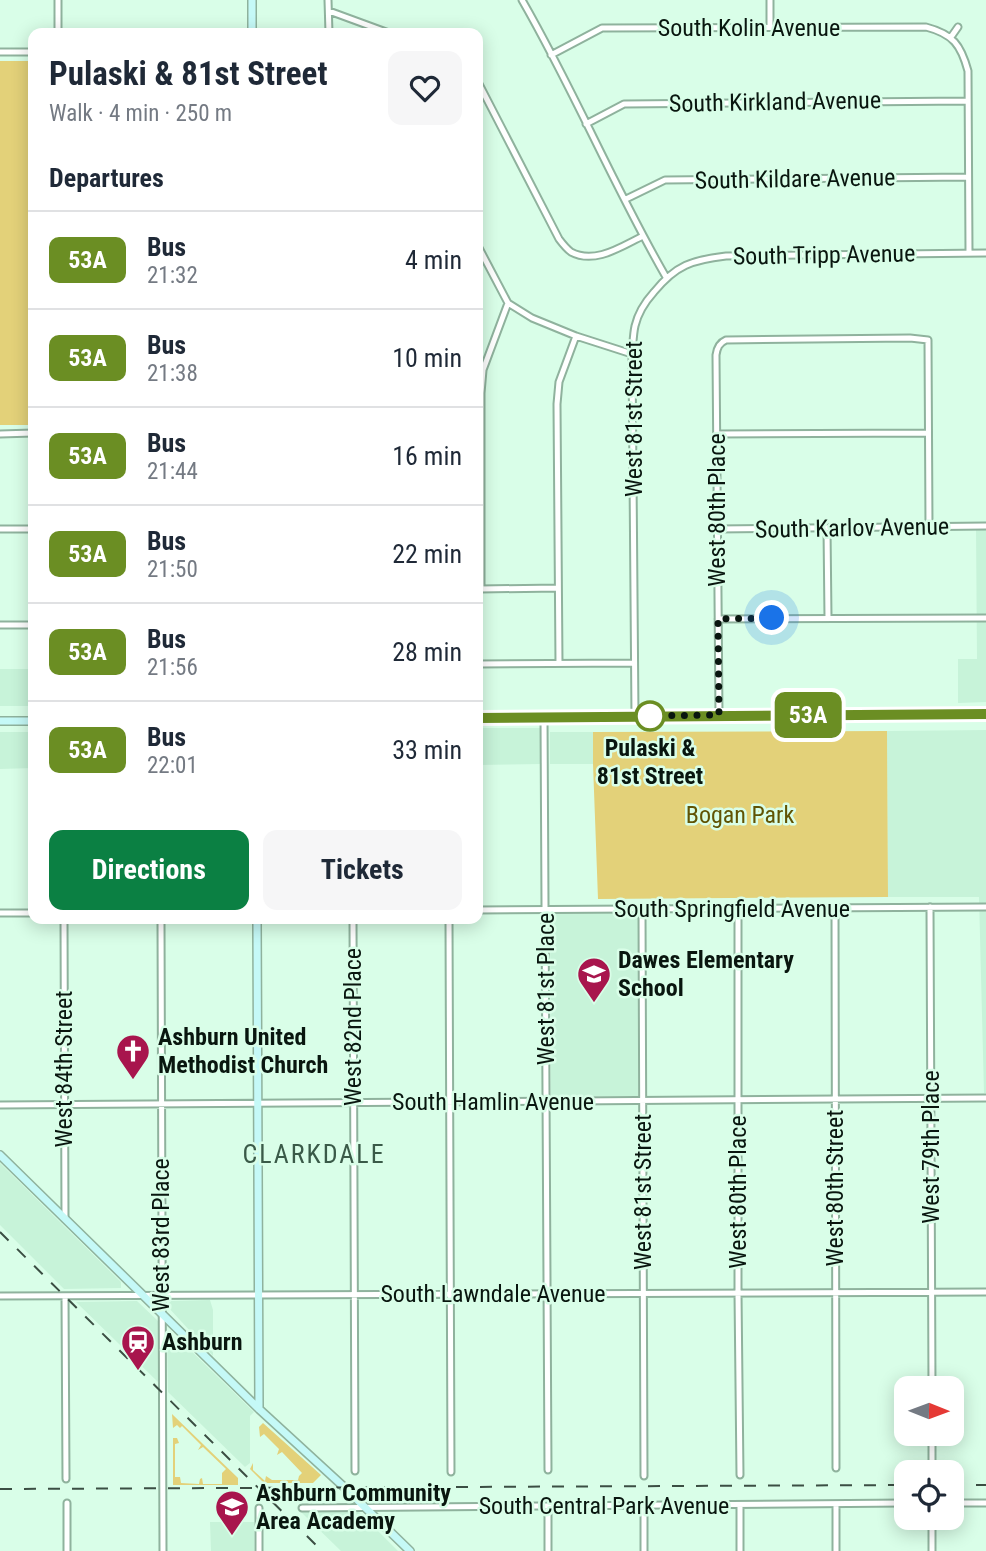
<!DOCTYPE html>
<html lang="en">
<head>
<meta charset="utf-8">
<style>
	:root { --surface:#fff; --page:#f6f6f7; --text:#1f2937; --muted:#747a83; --line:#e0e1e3; --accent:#0b8043 }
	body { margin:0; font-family:"Roboto Condensed",sans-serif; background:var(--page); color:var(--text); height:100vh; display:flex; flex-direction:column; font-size:26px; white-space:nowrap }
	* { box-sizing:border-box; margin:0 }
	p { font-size:23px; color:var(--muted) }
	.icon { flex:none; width:38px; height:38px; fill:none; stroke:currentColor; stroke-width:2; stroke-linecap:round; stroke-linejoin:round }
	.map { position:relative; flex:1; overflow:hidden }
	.panel { position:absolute; left:28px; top:28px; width:455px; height:896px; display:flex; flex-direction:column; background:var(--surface); border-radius:14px; box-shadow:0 4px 18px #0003 }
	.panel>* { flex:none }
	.badge { padding:0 14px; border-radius:10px; font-size:24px; line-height:46px }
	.needle { width:46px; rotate:91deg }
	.tools { position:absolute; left:894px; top:1376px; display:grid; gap:14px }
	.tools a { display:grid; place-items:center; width:70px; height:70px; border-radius:14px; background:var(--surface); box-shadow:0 4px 18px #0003; font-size:35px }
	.you { position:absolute; width:35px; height:35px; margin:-18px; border:5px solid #fff; border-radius:50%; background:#1a73e8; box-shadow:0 0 0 10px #1a73e833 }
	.map>.badge { position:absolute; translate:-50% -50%; box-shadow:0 0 0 4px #fff }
	h2 { padding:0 21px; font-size:26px; line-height:63px }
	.round { display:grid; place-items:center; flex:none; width:74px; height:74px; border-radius:14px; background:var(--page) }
	.overview { display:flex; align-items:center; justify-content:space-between; height:119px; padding:0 21px }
	h1 { font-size:33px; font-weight:700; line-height:52px }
	.button { display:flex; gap:14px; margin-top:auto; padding:14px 21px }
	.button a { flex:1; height:80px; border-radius:14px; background:var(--accent); color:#fff; font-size:28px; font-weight:700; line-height:80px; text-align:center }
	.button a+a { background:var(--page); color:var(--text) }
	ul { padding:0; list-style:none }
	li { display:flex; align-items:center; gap:21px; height:98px; padding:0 21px; border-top:2px solid var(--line) }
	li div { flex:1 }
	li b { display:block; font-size:26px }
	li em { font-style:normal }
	li .badge { min-width:77px; font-weight:700; text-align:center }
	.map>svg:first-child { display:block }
</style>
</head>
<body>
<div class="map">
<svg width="986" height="1551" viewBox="0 0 986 1551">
	<rect width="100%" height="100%" fill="#d9fee8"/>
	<path fill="#c7f3d9" d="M 976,527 L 986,528 L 986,702 L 958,703 L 958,659 L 977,659 Z
		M 0,669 L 33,669 L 33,706 L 0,706 Z
		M 478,728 L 541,728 L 541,764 L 478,765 Z
		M 986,730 L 986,1093 L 984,1093 L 979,897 L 888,897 L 887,731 Z
		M 0,732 L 33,732 L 33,768 L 0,769 Z
		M 550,732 L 593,732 L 593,764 L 550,764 Z
		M 638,912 L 638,1096 L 551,1096 L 550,913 Z
		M 0,1163 L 121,1282 L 121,1288 L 64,1289 L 0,1225 Z
		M 137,1301 L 158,1321 L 158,1382 L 76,1302 Z
		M 171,1301 L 210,1300 L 213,1310 L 213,1356 L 168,1307 L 168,1304 Z
		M 169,1336 L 173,1336 L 184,1344 L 254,1412 L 250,1416 L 250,1463 L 245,1467 L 168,1392 L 167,1337 Z
		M 359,1512 L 398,1551 L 341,1551 L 301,1512 Z
		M 210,1522 L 254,1522 L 254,1551 L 211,1551 Z"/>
	<path fill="#e3d179" d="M 0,61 L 33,61 L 33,425 L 0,425 Z
		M 887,731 L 888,897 L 598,899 L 593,764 L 593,732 Z
		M 172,1414 L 238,1478 L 238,1485 L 173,1485 L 173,1438 L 177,1438 L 179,1443 L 175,1444 L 175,1477 L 180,1477 L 181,1483 L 199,1484 L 200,1479 L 202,1478 L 203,1484 L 222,1484 L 222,1473 L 226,1469 L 203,1447 L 198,1450 L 201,1445 L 182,1426 L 180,1428 L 177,1425 L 173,1428 Z
		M 263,1423 L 321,1475 L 313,1483 L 264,1483 L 250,1469 L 253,1463 L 253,1470 L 265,1481 L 266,1476 L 272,1480 L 298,1480 L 299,1476 L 302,1473 L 282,1452 L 277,1455 L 279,1449 L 264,1434 L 260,1437 L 259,1427 Z"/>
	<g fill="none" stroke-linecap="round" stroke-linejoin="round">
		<g stroke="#8fb29d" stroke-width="9">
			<path id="street" d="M 58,0 L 58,33
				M 328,0 L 329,33
				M 522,0 C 574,90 614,187 666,277
				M 770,0 L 770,27
				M 329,11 L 389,33
				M 951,37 L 958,27
				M 0,52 L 33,52
				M 551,55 L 602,28 L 926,27 C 953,34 961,45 968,71 L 969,253
				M 478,82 L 559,239 C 562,243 567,249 571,252 C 595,265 622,246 643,236
				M 586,124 L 624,104 L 968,101
				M 626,199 L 665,180 L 968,177
				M 478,246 L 508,303 L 532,318 L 576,336 L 632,354
				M 928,340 L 929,527
				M 0,434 L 33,433
				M 717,434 L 928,433
				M 827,528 L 828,618
				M 0,529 L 33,529
				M 717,529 L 986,526
				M 480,589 L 558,588
				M 481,589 L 481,393 L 483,370 L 508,303
				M 718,619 L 986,618
				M 0,625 L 33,625
				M 559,663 L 557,404 L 559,382 L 576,336
				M 478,664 L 634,663
				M 719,715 L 716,355 C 717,348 719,343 726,340 L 910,338 L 928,340
				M 635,716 L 632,354 C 633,345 633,335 635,326 C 638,313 645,302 654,292 C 676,265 692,260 726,256 L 986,253
				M 544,717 L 548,1470
				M 930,907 L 932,1388
				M 835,908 L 836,1468
				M 642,909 L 644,1476
				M 738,909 L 738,1293 L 740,1475
				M 478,910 L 986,907
				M 0,913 L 33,913
				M 64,919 L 65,1219
				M 161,919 L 163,1551
				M 353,919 L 355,1471
				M 449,919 L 451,1472
				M 0,1105 L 986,1098
				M 0,1296 L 986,1292
				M 65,1296 L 66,1479
				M 932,1433 L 932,1470
				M 67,1503 L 67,1551
				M 952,1503 L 986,1503
				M 836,1504 L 836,1551
				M 644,1505 L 644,1551
				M 740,1505 L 740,1551
				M 259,1508 L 259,1551
				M 302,1508 L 906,1503
				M 932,1517 L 932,1551
				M 548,1551 L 548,1506"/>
		</g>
		<g stroke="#8fb29d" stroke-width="10">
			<path id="secondary" d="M 252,0 L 252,33
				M 478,718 L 986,714
				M 0,721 L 33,721
				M 257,919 L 259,1409
				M 0,1155 L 259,1409 L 344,1487 L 410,1551"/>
		</g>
		<use href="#street" stroke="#fff" stroke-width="5"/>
		<use href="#secondary" stroke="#c5f9f7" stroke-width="7"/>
		<path stroke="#3b4e43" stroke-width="2" stroke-dasharray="12 12" stroke-linecap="butt" d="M 0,1232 L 322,1551
			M 952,1485 L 986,1485
			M 0,1489 L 906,1485"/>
	</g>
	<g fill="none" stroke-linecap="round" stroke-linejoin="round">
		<g stroke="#fff" stroke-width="16">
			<path id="line" d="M 478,718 L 986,714"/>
		</g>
		<use href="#line" stroke="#6b8e23" stroke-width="10"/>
		<path stroke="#09160f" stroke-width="7" stroke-dasharray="0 12.6" d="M 650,716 L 642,716 L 719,715 L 718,619 L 772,618"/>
	</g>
	<defs>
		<g id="school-pin" transform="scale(1.75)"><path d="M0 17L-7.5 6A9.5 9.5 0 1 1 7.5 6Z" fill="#a8154d" stroke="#d9fee8"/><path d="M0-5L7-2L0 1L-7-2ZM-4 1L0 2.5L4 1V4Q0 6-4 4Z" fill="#fff"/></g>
		<g id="church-pin" transform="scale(1.75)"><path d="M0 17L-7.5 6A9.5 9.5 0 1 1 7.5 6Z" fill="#a8154d" stroke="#d9fee8"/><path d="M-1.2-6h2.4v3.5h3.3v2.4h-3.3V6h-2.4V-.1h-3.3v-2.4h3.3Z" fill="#fff"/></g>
		<g id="station-pin" transform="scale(1.75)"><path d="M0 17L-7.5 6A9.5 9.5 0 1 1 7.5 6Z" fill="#a8154d" stroke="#d9fee8"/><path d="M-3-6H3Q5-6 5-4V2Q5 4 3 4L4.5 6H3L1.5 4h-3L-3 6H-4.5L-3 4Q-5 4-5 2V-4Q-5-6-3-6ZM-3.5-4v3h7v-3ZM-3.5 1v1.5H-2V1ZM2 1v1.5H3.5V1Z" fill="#fff"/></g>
	</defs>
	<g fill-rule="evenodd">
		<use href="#school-pin" x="594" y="974"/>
		<use href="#church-pin" x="133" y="1051"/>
		<use href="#station-pin" x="138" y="1342"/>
		<use href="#school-pin" x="232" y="1507"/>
	</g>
	<circle fill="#fff" stroke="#6b8e23" stroke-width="3.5" cx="650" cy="716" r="14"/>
	<g text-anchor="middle" stroke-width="5" stroke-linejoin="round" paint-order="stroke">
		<g font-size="24" fill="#09160f" stroke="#d9fee8">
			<text x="749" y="36">South Kolin Avenue</text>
			<text transform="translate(775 102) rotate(-1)" y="8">South Kirkland Avenue</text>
			<text transform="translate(795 179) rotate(-1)" y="8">South Kildare Avenue</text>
			<text transform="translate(824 255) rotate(-1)" y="8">South Tripp Avenue</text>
			<text transform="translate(634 419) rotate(-90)" y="8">West 81st Street</text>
			<text transform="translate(717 510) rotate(-90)" y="8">West 80th Place</text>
			<text transform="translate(852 528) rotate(-1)" y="8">South Karlov Avenue</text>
			<text x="732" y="917">South Springfield Avenue</text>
			<text transform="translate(546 989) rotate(-90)" y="8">West 81st Place</text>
			<text transform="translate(353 1027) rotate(-90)" y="8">West 82nd Place</text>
			<text transform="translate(64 1069) rotate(-90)" y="8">West 84th Street</text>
			<text x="493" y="1110">South Hamlin Avenue</text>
			<text transform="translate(931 1147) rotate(-90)" y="8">West 79th Place</text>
			<text transform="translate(835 1188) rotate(-90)" y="8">West 80th Street</text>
			<text transform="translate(643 1192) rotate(-90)" y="8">West 81st Street</text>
			<text transform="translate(738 1192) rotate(-90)" y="8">West 80th Place</text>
			<text transform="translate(161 1235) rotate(-90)" y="8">West 83rd Place</text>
			<text x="493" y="1302">South Lawndale Avenue</text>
			<text x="604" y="1514">South Central Park Avenue</text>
		</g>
		<g font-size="24" font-weight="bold" fill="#09160f" stroke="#d9fee8">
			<text x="650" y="756">Pulaski &amp;<tspan x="650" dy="28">81st Street</tspan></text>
		</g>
		<g font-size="24" fill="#605303" stroke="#d9fee8">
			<text x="740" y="823">Bogan Park</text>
		</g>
		<g font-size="24" font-weight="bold" fill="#09160f" stroke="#d9fee8" text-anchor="start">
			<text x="618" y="968">Dawes Elementary<tspan x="618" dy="28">School</tspan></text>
			<text x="158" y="1045">Ashburn United<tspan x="158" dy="28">Methodist Church</tspan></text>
			<text x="162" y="1350">Ashburn</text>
			<text x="256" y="1501">Ashburn Community<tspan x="256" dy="28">Area Academy</tspan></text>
		</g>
		<g font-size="26" letter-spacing="2" fill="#3a5a48" stroke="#d9fee8">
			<text x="314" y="1163">CLARKDALE</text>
		</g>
	</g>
</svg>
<div class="tools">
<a><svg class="needle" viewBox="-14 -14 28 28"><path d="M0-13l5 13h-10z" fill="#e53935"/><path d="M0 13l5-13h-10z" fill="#747a83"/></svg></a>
<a><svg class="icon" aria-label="locate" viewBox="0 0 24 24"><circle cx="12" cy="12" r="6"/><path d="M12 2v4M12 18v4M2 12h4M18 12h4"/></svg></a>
</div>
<div class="you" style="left:772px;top:618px"></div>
<b class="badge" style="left:808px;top:715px;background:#6b8e23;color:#fff">53A</b>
<section class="panel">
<div class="overview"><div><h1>Pulaski &amp; 81st Street</h1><p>Walk · 4 min · 250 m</p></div><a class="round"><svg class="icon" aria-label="heart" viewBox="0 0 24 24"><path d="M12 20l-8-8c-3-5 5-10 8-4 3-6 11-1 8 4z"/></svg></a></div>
<h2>Departures</h2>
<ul>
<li><span class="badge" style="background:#6b8e23;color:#fff">53A</span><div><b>Bus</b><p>21:32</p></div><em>4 min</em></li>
<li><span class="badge" style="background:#6b8e23;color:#fff">53A</span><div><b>Bus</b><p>21:38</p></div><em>10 min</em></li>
<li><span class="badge" style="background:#6b8e23;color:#fff">53A</span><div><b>Bus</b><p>21:44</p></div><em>16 min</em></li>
<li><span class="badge" style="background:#6b8e23;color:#fff">53A</span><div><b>Bus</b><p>21:50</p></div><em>22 min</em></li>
<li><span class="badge" style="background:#6b8e23;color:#fff">53A</span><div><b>Bus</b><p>21:56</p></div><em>28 min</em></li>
<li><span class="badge" style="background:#6b8e23;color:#fff">53A</span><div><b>Bus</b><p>22:01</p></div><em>33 min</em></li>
</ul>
<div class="button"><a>Directions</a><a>Tickets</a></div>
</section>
</div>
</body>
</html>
